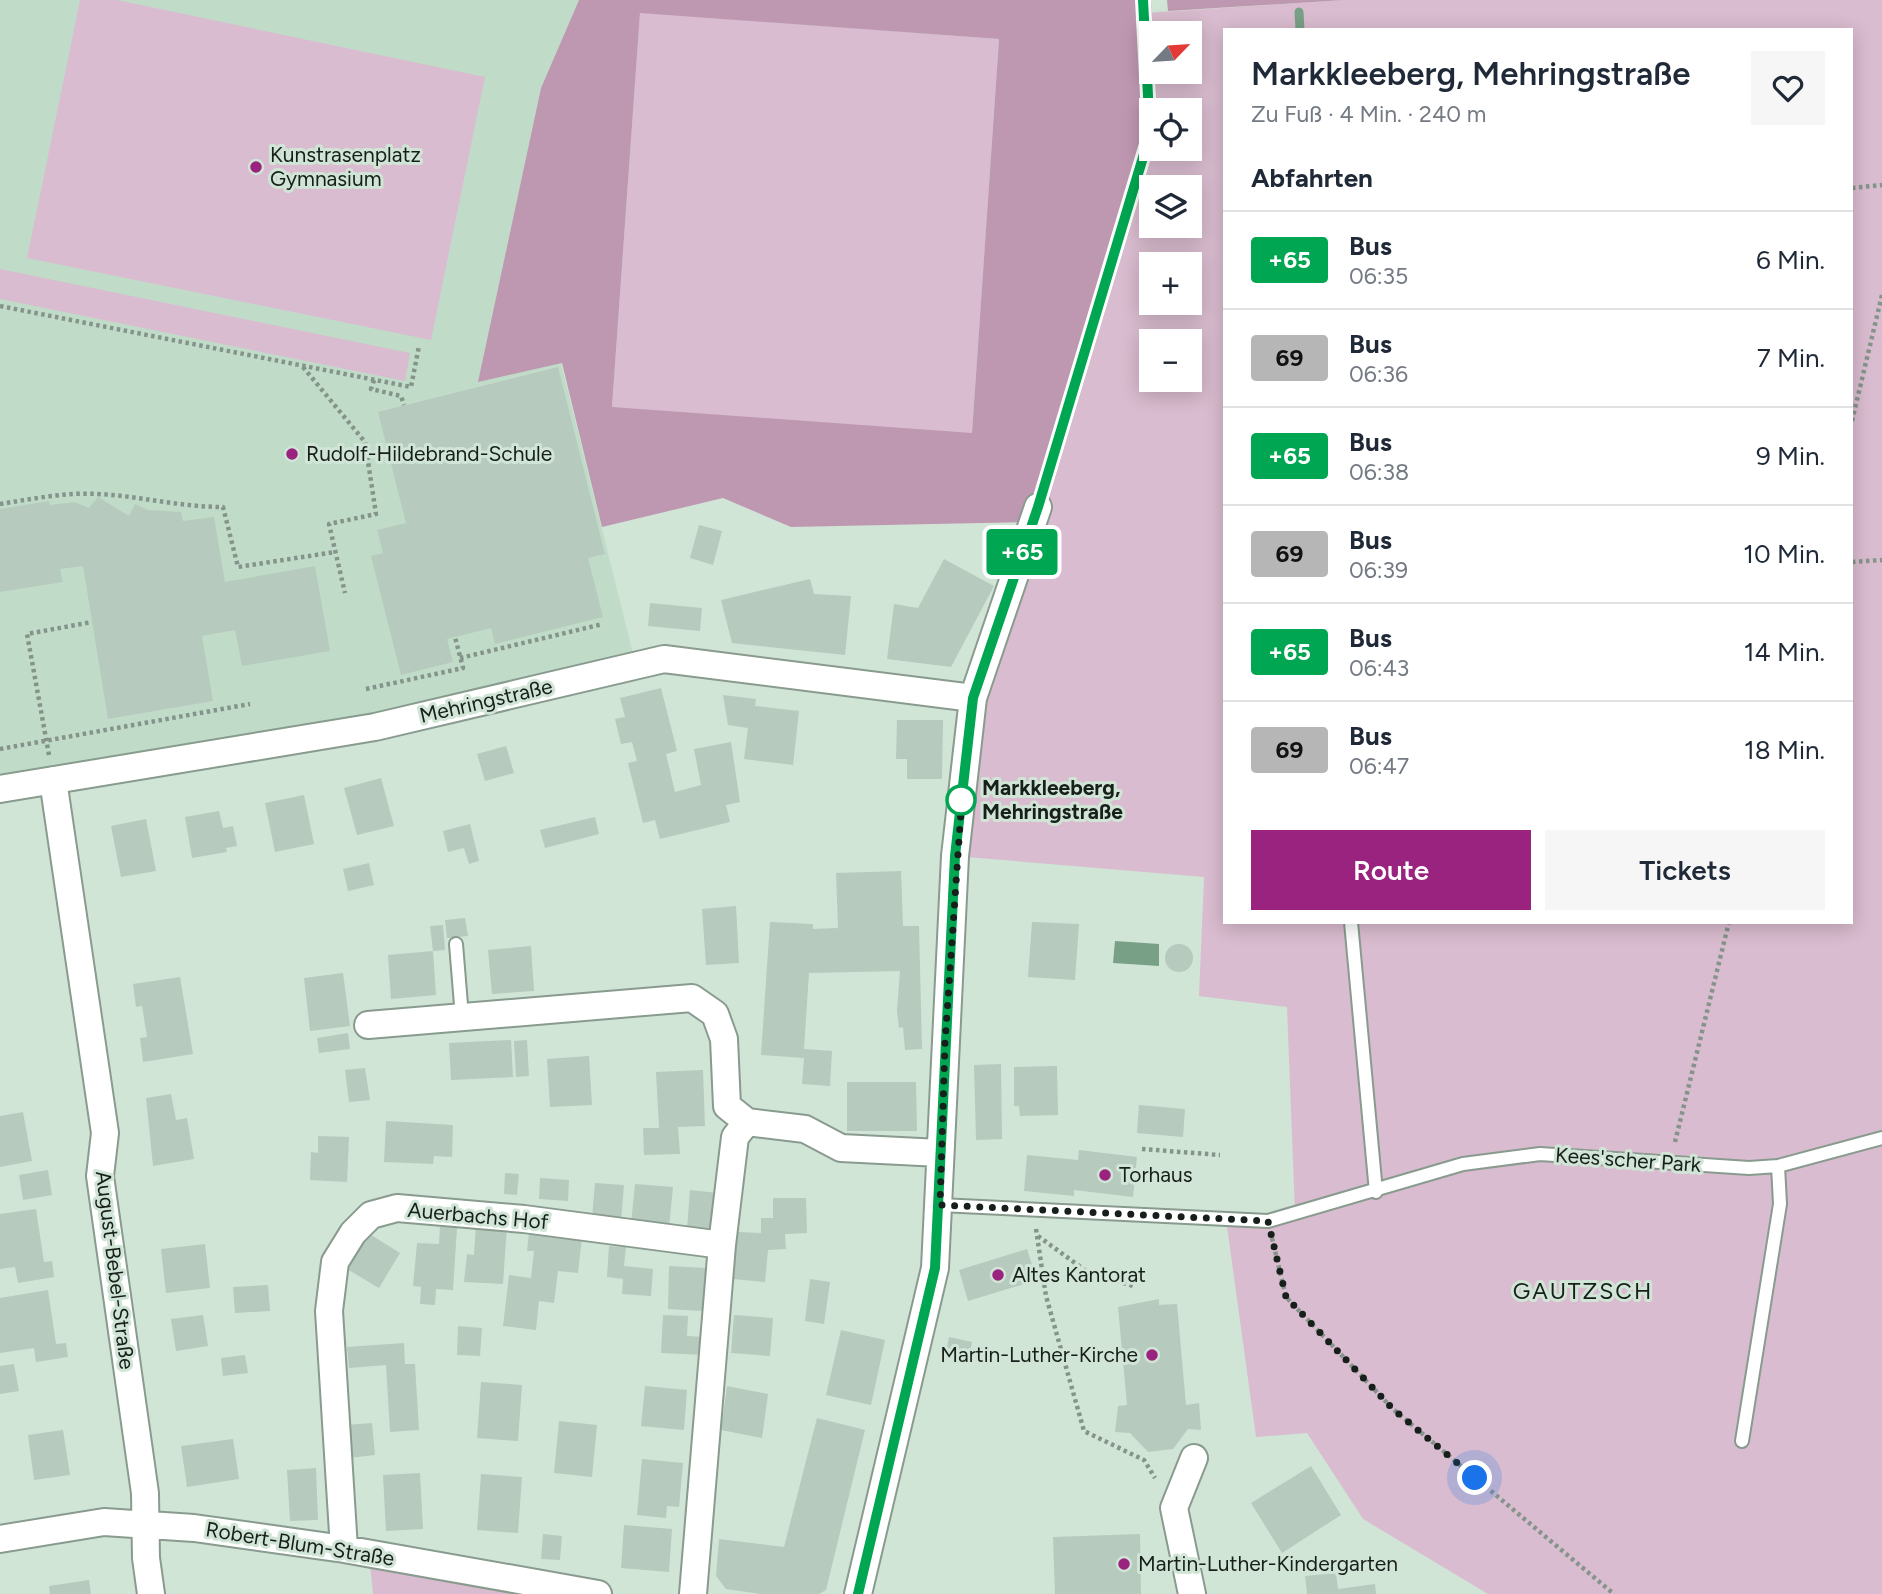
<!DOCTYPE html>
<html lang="de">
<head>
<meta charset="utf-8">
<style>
	:root { --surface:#fff; --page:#f6f6f7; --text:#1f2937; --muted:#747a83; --line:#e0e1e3; --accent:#99237e }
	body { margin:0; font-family:Figtree,sans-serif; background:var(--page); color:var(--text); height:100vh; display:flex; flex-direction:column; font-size:26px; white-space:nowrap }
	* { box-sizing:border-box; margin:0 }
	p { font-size:23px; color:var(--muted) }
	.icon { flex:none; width:38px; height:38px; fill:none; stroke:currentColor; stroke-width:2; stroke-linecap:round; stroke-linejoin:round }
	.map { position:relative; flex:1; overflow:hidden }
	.sheet { position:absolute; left:1223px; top:28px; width:630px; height:896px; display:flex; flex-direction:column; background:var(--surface); border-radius:0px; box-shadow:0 4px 18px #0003 }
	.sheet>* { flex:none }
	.badge { padding:0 14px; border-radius:5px; font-size:24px; line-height:46px }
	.needle { width:46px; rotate:65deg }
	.fabs { position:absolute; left:1139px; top:21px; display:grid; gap:14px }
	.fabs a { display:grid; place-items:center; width:63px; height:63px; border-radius:0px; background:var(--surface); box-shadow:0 4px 18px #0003; font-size:35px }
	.you { position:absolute; width:35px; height:35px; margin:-18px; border:5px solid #fff; border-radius:50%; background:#1a73e8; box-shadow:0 0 0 10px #1a73e833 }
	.map>.badge { position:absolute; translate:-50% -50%; box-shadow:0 0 0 4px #fff }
	h2 { padding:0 28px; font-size:26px; line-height:63px }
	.round { display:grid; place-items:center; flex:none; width:74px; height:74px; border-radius:0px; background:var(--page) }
	.head { display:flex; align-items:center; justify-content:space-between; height:119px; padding:0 28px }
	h1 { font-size:33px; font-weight:600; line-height:52px }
	.action { display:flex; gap:14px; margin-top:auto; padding:14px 28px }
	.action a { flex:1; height:80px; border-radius:0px; background:var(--accent); color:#fff; font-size:28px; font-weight:600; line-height:80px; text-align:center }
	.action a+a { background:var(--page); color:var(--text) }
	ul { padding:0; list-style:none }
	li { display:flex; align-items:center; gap:21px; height:98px; padding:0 28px; border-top:2px solid var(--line) }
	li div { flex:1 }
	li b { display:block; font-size:26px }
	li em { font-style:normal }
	li .badge { min-width:77px; font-weight:700; text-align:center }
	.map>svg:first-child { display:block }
</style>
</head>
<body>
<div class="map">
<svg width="1882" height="1594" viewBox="0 0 1882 1594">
	<rect width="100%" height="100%" fill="#d1e5d7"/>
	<path fill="#c0dcc9" d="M 0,0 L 579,0 L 541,88 L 479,381 L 561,363 L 636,666 L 0,789 Z"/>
	<path fill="#d9bccf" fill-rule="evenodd" d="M 80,0 L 117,0 L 485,77 L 431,340 L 27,258 Z
		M 1344,0 L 1882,0 L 1882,1594 L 1488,1594 L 1363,1519 L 1307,1433 L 1256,1437 L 1226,1219 L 1295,1213 L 1287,1007 L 1199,996 L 1204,877 L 955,856 L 991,639 L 1145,13 ZM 1225,30 L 1852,30 L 1852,922 L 1225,922 ZM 1152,33 L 1190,33 L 1190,72 L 1152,72 ZM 1152,110 L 1190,110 L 1190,149 L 1152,149 ZM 1152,187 L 1190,187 L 1190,226 L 1152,226 ZM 1152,264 L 1190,264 L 1190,303 L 1152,303 ZM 1152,341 L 1190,341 L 1190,380 L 1152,380 Z
		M 640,12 L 999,39 L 972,434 L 612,408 Z
		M 0,269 L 410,353 L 405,381 L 0,299 Z
		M 369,1554 L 598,1594 L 373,1594 Z"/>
	<path fill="#be98b1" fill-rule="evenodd" d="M 579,0 L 1143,0 L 1150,134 L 1033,522 L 791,527 L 723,498 L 602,527 L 562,363 L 478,382 L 541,88 ZM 640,13 L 999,39 L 972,433 L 612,407 Z
		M 1167,0 L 1344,0 L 1168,11 Z"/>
	<path fill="#78a086" d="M 1115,941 L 1159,944 L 1159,966 L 1113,963 Z"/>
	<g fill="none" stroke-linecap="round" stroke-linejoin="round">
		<path stroke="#78a086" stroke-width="9" d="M 1299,12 L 1300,30"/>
	</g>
	<path fill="#b6cabd" d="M 558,367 L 605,554 L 588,558 L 603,617 L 495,644 L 491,628 L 447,639 L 453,662 L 401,675 L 371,556 L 383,553 L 377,530 L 406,523 L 378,412 Z
		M 98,497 L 129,516 L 135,504 L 148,510 L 181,512 L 183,521 L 214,517 L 225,582 L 315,566 L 330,651 L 242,666 L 235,630 L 202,636 L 213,701 L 108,719 L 83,566 L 60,569 L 63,582 L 0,592 L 0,509 L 49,501 L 50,505 L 75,502 L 89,508 Z
		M 699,525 L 722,531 L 713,565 L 690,558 Z
		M 944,559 L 994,586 L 951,667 L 887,659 L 894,604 L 918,608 Z
		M 810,579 L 814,594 L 851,596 L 845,655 L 732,643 L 721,600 Z
		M 650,603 L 702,608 L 700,631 L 648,626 Z
		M 661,688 L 677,751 L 666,754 L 675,792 L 701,785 L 694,749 L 731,742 L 740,802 L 726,805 L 730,822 L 660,839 L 655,820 L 643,823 L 628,763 L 637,761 L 632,742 L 621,744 L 615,719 L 625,717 L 620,698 Z
		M 723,695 L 756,699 L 755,706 L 799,711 L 793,765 L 744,759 L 748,728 L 728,725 Z
		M 897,720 L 943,720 L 942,779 L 907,779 L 907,759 L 896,759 Z
		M 506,746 L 514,773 L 485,781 L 477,754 Z
		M 381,778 L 394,826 L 357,835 L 344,788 Z
		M 304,795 L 314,844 L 275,852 L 265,803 Z
		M 219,811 L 223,828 L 233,826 L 237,846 L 226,848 L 227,852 L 192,858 L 185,817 Z
		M 595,817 L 599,834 L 545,848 L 540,830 Z
		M 146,819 L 156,871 L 121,877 L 111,826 Z
		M 470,824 L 479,861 L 469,864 L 464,848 L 448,852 L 443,831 Z
		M 369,863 L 374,885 L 348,891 L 343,869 Z
		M 901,871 L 903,926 L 919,926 L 922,1049 L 905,1050 L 903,1027 L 899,1028 L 897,1011 L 900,971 L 809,973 L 804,1049 L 832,1051 L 830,1086 L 802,1084 L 804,1058 L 761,1055 L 770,922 L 813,924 L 813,929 L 838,928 L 836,873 Z
		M 736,906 L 739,963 L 706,965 L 702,909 Z
		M 465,918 L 468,936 L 447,938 L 445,920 Z
		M 1032,922 L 1079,924 L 1075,980 L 1028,977 Z
		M 443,925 L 445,950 L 433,951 L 430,926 Z
		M1165 958a14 14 0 1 1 28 0a14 14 0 1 1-28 0Z
		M 531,946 L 534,991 L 492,994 L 488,950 Z
		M 433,951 L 436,995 L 391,999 L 388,955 Z
		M 343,973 L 350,1026 L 310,1031 L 304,978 Z
		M 180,977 L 193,1054 L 143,1062 L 140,1038 L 147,1037 L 142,1006 L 136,1007 L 133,984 Z
		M 348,1033 L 350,1049 L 319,1053 L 317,1038 Z
		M 511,1040 L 513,1077 L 451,1080 L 449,1043 Z
		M 527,1040 L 529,1076 L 516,1077 L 514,1041 Z
		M 589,1056 L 592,1105 L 550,1107 L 547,1059 Z
		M 1001,1064 L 1002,1139 L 976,1140 L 974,1065 Z
		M 1057,1066 L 1058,1115 L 1020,1116 L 1019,1106 L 1014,1106 L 1014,1067 Z
		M 365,1068 L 370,1100 L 349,1102 L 345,1070 Z
		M 703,1070 L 705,1126 L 678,1127 L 680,1154 L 644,1155 L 643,1128 L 659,1128 L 656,1072 Z
		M 847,1082 L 916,1082 L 917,1131 L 847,1131 Z
		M 171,1094 L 176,1120 L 187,1118 L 194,1159 L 153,1166 L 146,1098 Z
		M 1139,1105 L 1185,1109 L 1183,1137 L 1137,1133 Z
		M 23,1112 L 32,1161 L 0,1167 L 0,1116 Z
		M 386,1121 L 453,1125 L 452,1157 L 434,1156 L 433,1164 L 384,1162 Z
		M 318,1136 L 349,1137 L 347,1182 L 310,1180 L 311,1152 L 318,1153 Z
		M 1079,1150 L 1137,1157 L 1133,1197 L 1074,1190 L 1074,1196 L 1024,1191 L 1027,1155 L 1078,1160 Z
		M 48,1170 L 52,1195 L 23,1200 L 19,1175 Z
		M 505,1173 L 519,1174 L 517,1195 L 504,1194 Z
		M 540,1178 L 569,1180 L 568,1201 L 539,1199 Z
		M 595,1183 L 624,1185 L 621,1221 L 592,1218 Z
		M 635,1184 L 673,1187 L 669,1227 L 631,1224 Z
		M 690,1190 L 718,1193 L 715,1232 L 687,1229 Z
		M 773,1198 L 806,1198 L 807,1233 L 785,1234 L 786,1249 L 768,1250 L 765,1282 L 733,1279 L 737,1232 L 761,1233 L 761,1218 L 773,1218 Z
		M 36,1209 L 44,1262 L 52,1261 L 54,1277 L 18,1283 L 15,1267 L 0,1269 L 0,1214 Z
		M 476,1224 L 507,1226 L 503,1284 L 464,1282 L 467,1254 L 474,1255 Z
		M 440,1226 L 457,1228 L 453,1290 L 436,1289 L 435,1305 L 420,1304 L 421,1287 L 413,1286 L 417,1243 L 439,1244 Z
		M 529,1232 L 582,1237 L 578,1273 L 558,1271 L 554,1303 L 539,1301 L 536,1330 L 503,1326 L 509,1275 L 531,1278 L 534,1251 L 527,1251 Z
		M 368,1233 L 400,1253 L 379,1288 L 347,1269 Z
		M 205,1244 L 210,1288 L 166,1293 L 161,1249 Z
		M 609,1246 L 626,1247 L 624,1266 L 653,1269 L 651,1296 L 622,1294 L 623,1279 L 607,1277 Z
		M 1027,1249 L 1037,1280 L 968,1301 L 959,1270 Z
		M 669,1266 L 706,1268 L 704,1311 L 668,1309 Z
		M 810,1279 L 830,1282 L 824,1324 L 805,1321 Z
		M 268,1285 L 270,1311 L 235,1313 L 233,1287 Z
		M 48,1290 L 56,1344 L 66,1343 L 68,1357 L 36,1362 L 34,1348 L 0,1353 L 0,1298 Z
		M 1159,1299 L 1159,1305 L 1177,1304 L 1186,1405 L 1199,1403 L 1201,1430 L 1188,1429 L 1173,1449 L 1148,1452 L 1130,1433 L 1115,1432 L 1118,1406 L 1127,1405 L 1118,1307 Z
		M 203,1315 L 208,1346 L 176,1351 L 171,1319 Z
		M 663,1315 L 688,1316 L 687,1336 L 704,1337 L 703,1355 L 661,1353 Z
		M 734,1315 L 773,1318 L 770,1356 L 731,1353 Z
		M 458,1326 L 482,1328 L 480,1356 L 457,1355 Z
		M 841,1330 L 885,1340 L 871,1405 L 826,1395 Z
		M 949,1337 L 972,1342 L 969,1357 L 946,1353 Z
		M 404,1343 L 405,1364 L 415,1364 L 419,1430 L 390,1432 L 386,1365 L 349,1368 L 347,1347 Z
		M 245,1355 L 248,1373 L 223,1376 L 221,1358 Z
		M 14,1364 L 19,1391 L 0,1394 L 0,1366 Z
		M 481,1382 L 522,1385 L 518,1441 L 477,1438 Z
		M 645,1386 L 687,1390 L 684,1430 L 641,1426 Z
		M 727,1386 L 768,1394 L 762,1438 L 721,1430 Z
		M 817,1418 L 865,1430 L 826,1590 L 819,1594 L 761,1594 L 726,1589 L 716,1576 L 719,1539 L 784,1547 Z
		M 559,1421 L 597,1425 L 592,1477 L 554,1473 Z
		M 372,1423 L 375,1455 L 349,1458 L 346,1425 Z
		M 63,1430 L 70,1475 L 34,1480 L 28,1435 Z
		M 233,1439 L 239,1479 L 187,1487 L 181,1446 Z
		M 642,1459 L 683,1463 L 679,1507 L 667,1506 L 666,1518 L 637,1515 Z
		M 1311,1466 L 1341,1515 L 1282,1553 L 1251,1503 Z
		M 316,1468 L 318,1520 L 290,1521 L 287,1470 Z
		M 420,1473 L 423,1529 L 386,1531 L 383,1475 Z
		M 481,1474 L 522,1477 L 518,1533 L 477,1530 Z
		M 624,1525 L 672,1529 L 669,1572 L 621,1568 Z
		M 543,1534 L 562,1536 L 560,1560 L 541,1559 Z
		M 1140,1534 L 1141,1594 L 1055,1594 L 1053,1537 Z
		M 1336,1573 L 1338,1589 L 1375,1584 L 1376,1594 L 1307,1594 L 1305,1576 Z
		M 89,1580 L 91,1594 L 50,1594 L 49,1586 Z"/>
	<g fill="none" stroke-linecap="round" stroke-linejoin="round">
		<g stroke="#889b8e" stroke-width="16">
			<path id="service" d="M 1038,507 L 1150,134 L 1143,0
				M 1351,922 L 1376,1192
				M 456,944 L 462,1017
				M 940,1205 L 1268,1221 L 1463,1164 L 1540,1154 L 1749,1168 L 1778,1166 L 1882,1138
				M 1742,1441 L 1780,1204 L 1778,1166"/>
		</g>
		<g stroke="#889b8e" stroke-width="30">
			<path id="minor" d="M 53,780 L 105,1133 L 100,1176 L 145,1493 L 146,1558 L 151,1594
				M 0,789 L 375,727 L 664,659 L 973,698
				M 368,1025 L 692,998 L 715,1014 L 724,1039 L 727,1106 L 747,1122
				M 0,1539 L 104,1522 L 194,1528 L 344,1549 L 598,1594
				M 344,1549 L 329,1311 L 335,1262 L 353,1233 L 371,1215 L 397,1208 L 524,1219 L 722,1245
				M 693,1594 L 722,1245 L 735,1137 L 747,1122 L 805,1129 L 841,1148 L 940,1153
				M 858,1594 L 935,1268 L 955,856 L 973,698 L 1038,507
				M 1192,1594 L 1174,1508 L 1194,1458"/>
		</g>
		<path stroke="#85948a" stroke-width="4.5" stroke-dasharray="3.5 3.5" stroke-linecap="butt" d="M 1852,188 L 1882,185
			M 0,306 L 411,387 L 419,346
			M 303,367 L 365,442 L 376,514 L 329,524 L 345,593
			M 374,380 L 371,389 L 401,396 L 404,405
			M 1852,421 L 1882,295
			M 0,504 C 32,499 65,492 98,494 C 140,496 180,507 223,507 L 238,567 L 335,552
			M 1852,562 L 1882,560
			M 460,658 L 603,624
			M 366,689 L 463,668 L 455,637
			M 0,749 L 250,704
			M 49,755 L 27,634 L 92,622
			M 1675,1142 L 1729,922
			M 1142,1149 L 1220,1155
			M 1036,1229 L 1046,1296 L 1084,1431 L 1144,1460 L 1155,1478
			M 1038,1236 L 1086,1271 L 1136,1287
			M 1272,1238 L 1286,1297 L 1393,1409 L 1614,1594"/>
		<use href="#service" stroke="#fff" stroke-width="12"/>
		<use href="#minor" stroke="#fff" stroke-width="26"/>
	</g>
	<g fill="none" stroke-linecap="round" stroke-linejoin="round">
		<g stroke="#fff" stroke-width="16">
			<path id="line" d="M 858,1594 L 935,1268 L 955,856 L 973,698 L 1038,507 L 1150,134 L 1143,0"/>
		</g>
		<use href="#line" stroke="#00a651" stroke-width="10"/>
		<path stroke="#171f1a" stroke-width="7" stroke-dasharray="0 12.6" d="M 961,800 L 962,796 L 945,1043 L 940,1205 L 1268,1221 L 1286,1297 L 1393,1409 L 1475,1478"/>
	</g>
	<g fill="#99237e" stroke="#d1e5d7" stroke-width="2.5">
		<circle cx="256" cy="167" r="7"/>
		<circle cx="292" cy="454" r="7"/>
		<circle cx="1105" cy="1175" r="7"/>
		<circle cx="998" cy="1275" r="7"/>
		<circle cx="1152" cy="1355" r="7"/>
		<circle cx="1124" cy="1564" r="7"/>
	</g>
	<circle fill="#fff" stroke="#00a651" stroke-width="3.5" cx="961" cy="800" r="14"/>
	<g text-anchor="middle" stroke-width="6" stroke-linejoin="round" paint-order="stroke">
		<g font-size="21" fill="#171f1a" stroke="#d1e5d7" text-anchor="start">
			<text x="270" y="162">Kunstrasenplatz<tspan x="270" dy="24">Gymnasium</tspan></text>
			<text x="306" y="461">Rudolf-Hildebrand-Schule</text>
			<text x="1119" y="1182">Torhaus</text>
			<text x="1012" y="1282">Altes Kantorat</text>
			<text x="1138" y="1362" text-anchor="end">Martin-Luther-Kirche</text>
			<text x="1138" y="1571">Martin-Luther-Kindergarten</text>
		</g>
		<g font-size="21" fill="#171f1a" stroke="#d1e5d7">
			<text transform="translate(486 701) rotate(-13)" y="7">Mehringstraße</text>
			<text transform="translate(1628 1160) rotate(4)" y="7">Kees'scher Park</text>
			<text transform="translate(478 1216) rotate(5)" y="7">Auerbachs Hof</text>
			<text transform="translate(115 1270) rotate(83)" y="7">August-Bebel-Straße</text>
			<text transform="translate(300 1544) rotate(9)" y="7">Robert-Blum-Straße</text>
		</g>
		<g font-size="21" font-weight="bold" fill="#171f1a" stroke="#d1e5d7" text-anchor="start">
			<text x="982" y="795">Markkleeberg,<tspan x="982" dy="24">Mehringstraße</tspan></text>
		</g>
		<g font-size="23" letter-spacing="2" fill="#171f1a" stroke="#d1e5d7">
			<text x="1583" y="1299">GAUTZSCH</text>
		</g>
	</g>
</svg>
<div class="fabs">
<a><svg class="needle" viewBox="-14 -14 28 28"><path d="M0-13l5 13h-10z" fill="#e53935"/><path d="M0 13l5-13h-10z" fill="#747a83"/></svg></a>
<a><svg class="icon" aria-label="locate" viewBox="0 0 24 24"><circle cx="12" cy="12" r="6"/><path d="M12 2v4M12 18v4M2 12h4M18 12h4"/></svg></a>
<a><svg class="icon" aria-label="layers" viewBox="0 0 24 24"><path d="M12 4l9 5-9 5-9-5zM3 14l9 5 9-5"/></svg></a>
<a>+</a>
<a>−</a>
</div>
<div class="you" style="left:1475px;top:1478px"></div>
<b class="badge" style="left:1022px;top:552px;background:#00a651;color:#fff">+65</b>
<section class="sheet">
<div class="head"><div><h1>Markkleeberg, Mehringstraße</h1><p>Zu Fuß · 4 Min. · 240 m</p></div><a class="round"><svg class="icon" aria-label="heart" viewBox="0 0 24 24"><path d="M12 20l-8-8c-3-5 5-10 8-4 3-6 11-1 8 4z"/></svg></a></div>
<h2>Abfahrten</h2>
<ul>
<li><span class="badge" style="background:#00a651;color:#fff">+65</span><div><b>Bus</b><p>06:35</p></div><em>6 Min.</em></li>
<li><span class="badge" style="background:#b7b6b6;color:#111">69</span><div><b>Bus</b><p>06:36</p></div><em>7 Min.</em></li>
<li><span class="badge" style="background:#00a651;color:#fff">+65</span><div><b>Bus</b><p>06:38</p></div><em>9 Min.</em></li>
<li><span class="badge" style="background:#b7b6b6;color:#111">69</span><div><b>Bus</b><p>06:39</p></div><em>10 Min.</em></li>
<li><span class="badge" style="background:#00a651;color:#fff">+65</span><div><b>Bus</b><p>06:43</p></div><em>14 Min.</em></li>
<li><span class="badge" style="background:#b7b6b6;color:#111">69</span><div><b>Bus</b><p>06:47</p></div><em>18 Min.</em></li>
</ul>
<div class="action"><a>Route</a><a>Tickets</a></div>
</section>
</div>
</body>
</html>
